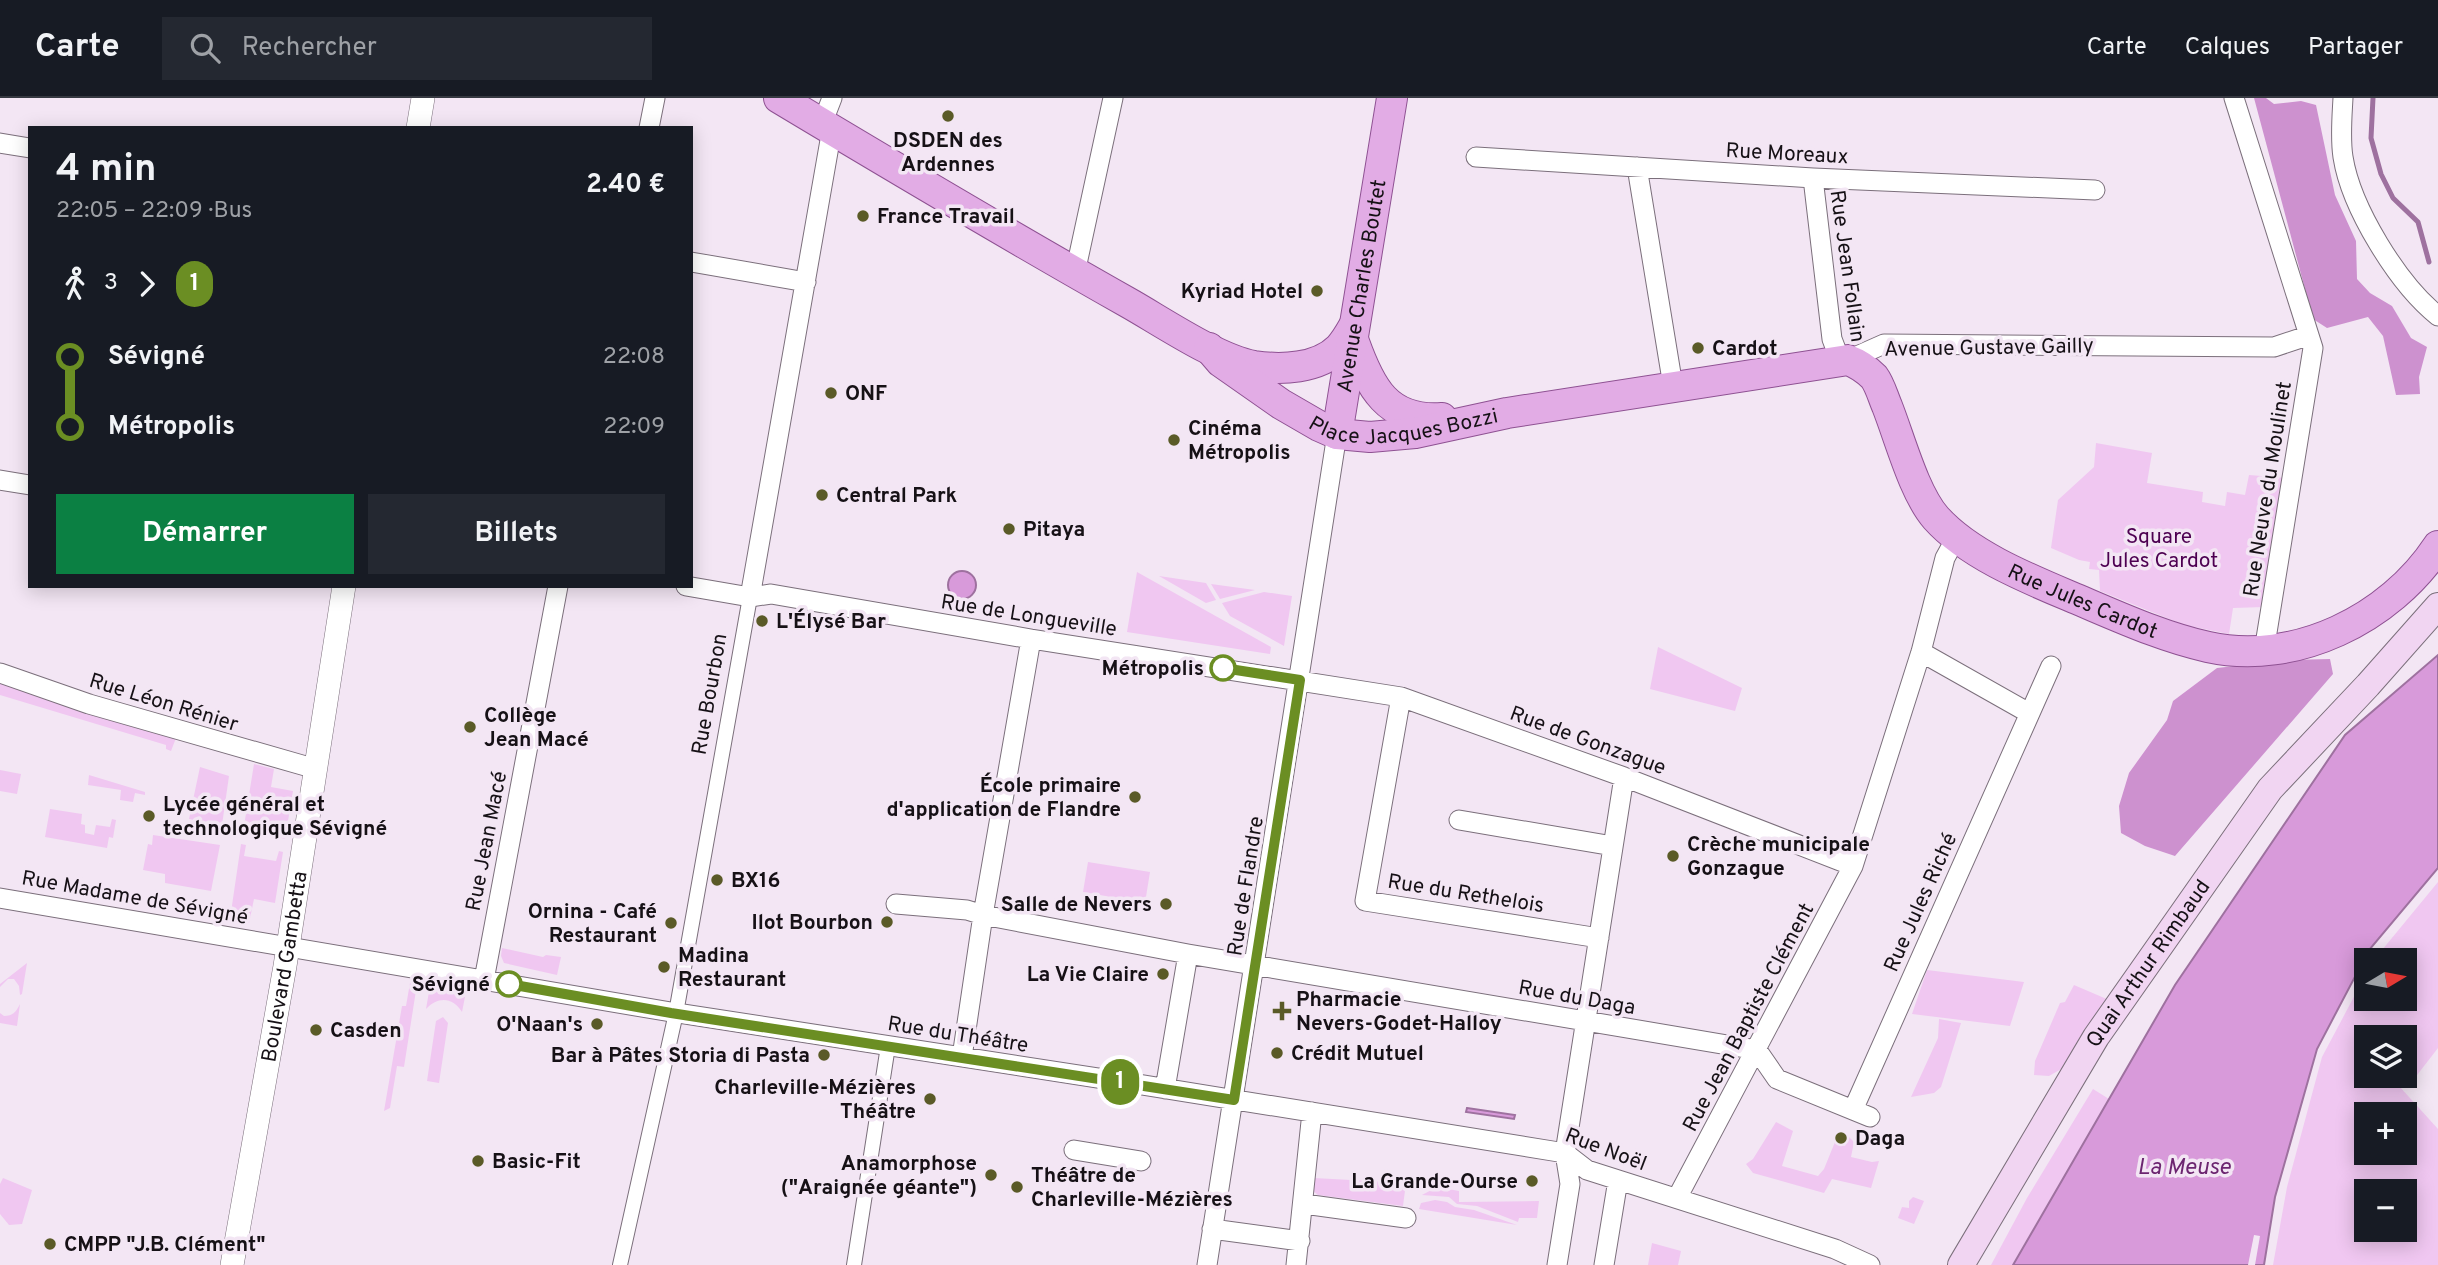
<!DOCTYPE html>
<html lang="fr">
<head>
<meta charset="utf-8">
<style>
	:root { --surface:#171b24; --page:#242831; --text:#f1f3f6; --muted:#9ea1a6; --line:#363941; --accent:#0b8043 }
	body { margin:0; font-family:Overpass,sans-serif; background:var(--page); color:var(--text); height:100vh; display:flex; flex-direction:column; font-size:26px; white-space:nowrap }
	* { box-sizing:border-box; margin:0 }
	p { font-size:23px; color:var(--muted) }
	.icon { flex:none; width:38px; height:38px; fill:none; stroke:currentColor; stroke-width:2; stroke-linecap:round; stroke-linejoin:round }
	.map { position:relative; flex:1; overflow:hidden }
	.panel { position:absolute; left:28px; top:28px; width:665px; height:462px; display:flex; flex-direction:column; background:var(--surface); border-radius:0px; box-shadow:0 4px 18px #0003 }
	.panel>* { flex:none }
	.badge { padding:0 14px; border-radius:23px; font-size:24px; line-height:46px }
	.needle { width:46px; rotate:80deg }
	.controls { position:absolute; left:2354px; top:850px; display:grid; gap:14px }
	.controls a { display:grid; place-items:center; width:63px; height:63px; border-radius:0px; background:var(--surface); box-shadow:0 4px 18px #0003; font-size:35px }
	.map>.badge { position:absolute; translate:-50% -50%; box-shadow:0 0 0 4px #fff }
	.legs { display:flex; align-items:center; gap:10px; height:77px; padding:0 28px; font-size:23px }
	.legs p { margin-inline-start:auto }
	.summary { display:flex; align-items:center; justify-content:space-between; height:119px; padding:0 28px }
	h1 { font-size:38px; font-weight:700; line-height:52px }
	.button { display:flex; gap:14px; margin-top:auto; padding:14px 28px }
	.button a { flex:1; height:80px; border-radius:0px; background:var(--accent); color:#fff; font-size:28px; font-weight:700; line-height:80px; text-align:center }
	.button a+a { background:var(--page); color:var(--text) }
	ul { padding:0 28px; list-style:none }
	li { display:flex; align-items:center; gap:24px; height:70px; font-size:26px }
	li i { display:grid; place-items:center; width:10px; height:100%; margin:0 9px; background:currentColor }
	li i::after { content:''; width:18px; height:18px; margin:-9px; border:5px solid; border-radius:50%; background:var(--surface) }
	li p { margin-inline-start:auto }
	li:first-child i { background:linear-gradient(#0000 50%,currentColor 0) }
	li:last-child i { background:linear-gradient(currentColor 50%,#0000 0) }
	header { display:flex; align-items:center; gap:42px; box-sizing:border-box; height:98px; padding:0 35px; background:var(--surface); border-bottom:2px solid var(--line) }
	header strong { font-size:33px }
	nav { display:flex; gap:38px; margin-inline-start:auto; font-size:24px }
	.search { width:490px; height:63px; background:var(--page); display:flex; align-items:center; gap:18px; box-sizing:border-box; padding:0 24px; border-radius:0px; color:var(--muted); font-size:26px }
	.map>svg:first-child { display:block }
</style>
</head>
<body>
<header>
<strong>Carte</strong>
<div class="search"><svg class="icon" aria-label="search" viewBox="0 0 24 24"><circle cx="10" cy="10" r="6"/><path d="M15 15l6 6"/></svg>Rechercher</div>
<nav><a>Carte</a><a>Calques</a><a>Partager</a></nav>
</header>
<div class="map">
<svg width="2438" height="1167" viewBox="0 0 2438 1167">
	<rect width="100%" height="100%" fill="#f3e6f4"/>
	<path fill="#f0c7f1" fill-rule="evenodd" d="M 2096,345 L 2152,355 L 2147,385 L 2203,394 L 2202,404 L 2225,408 L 2227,394 L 2245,397 L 2249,377 L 2287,380 L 2264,509 L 2233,510 L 2229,536 L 2184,527 L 2100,493 L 2099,472 L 2089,471 L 2090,464 L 2079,462 L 2051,450 L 2058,402 L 2094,369 Z
		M 1137,474 L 1271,549 L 1270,556 L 1127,534 Z
		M 1159,478 L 1206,485 L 1216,502 L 1206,505 Z
		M 1211,486 L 1255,492 L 1220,501 Z
		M 1264,494 L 1292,498 L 1284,548 L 1230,518 L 1222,505 Z
		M 1658,549 L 1742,590 L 1735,613 L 1650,591 Z
		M 0,585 L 176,640 L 171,653 L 166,651 L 166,647 L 0,597 Z
		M 254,666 L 274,671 L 271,689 L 293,693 L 285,741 L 281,740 L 282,729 L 250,724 L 247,734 L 243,734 Z
		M 200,669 L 229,678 L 222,727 L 189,721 Z
		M 0,672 L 21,676 L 17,696 L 0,693 Z
		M 89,677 L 145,694 L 145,697 L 135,695 L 133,704 L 120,702 L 121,692 L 88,687 Z
		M 50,711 L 82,716 L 81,726 L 85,727 L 85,735 L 94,737 L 96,727 L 110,729 L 112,721 L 116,722 L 113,740 L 109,739 L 107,750 L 45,739 Z
		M 153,737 L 220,747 L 211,793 L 165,785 L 165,776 L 143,772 L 148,746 L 152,747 Z
		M 241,746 L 246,747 L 244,758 L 276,763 L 279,753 L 283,754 L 275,805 L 254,801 L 249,825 L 230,821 Z
		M 1088,764 L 1150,774 L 1145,805 L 1083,794 Z
		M 2438,784 L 2438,950 L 2414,981 L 2405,975 L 2404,940 L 2366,940 L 2366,948 L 2357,943 L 2366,952 L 2366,978 L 2390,978 L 2438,1031 L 2438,1167 L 2273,1167 L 2287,1089 L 2322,959 L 2366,876 L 2366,901 L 2404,901 L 2404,863 L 2373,863 ZM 2366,1017 L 2404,1017 L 2404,1055 L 2366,1055 ZM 2366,1094 L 2404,1094 L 2404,1132 L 2366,1132 Z
		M 502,850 L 543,859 L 546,857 L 561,859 L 557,877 L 504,865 L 501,858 Z
		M 27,865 L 22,896 L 20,897 L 19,888 L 14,881 L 8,881 L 0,889 L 0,886 Z
		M 1927,872 L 2024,884 L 2010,928 L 1912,916 Z
		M 410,885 L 417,886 L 404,969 L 397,968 L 390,1010 L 384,1013 L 402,908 L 406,908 Z
		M 2074,887 L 2109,902 L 2063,970 L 2049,978 L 2034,977 L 2035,963 L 2060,905 L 2065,904 Z
		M 430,888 L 466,894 L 462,914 C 453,899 438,898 426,911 Z
		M 20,906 L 17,928 L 0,925 L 0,915 L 4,918 C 13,918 16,914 20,906 Z
		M 443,919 L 448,925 L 439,985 L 427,983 L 436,923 Z
		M 1939,921 L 1961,925 L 1941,989 L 1934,995 L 1911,999 L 1938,940 Z
		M 2093,991 L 2109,1001 L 2012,1167 L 1991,1167 L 2027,1100 Z
		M 1776,1024 L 1793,1033 L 1782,1068 L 1818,1078 L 1824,1071 L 1835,1044 L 1845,1048 L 1849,1039 L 1854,1044 L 1851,1059 L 1872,1064 L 1879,1063 L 1871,1090 L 1832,1081 L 1824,1095 L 1753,1075 L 1746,1066 L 1753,1061 Z
		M 3,1080 L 32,1092 L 22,1126 L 9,1127 L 0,1116 L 0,1086 Z
		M 1314,1080 L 1406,1085 L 1403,1108 L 1318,1097 L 1311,1091 Z
		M 1437,1089 L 1459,1093 L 1459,1104 L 1539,1103 L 1537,1120 L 1519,1120 L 1518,1124 L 1477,1108 L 1457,1106 L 1449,1099 L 1422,1097 Z
		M 1913,1099 L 1924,1103 L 1914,1126 L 1898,1120 L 1902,1109 L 1909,1110 L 1909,1103 Z
		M 1435,1102 L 1447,1104 L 1455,1109 L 1474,1112 L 1517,1127 L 1419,1111 L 1421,1105 Z
		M 1652,1145 L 1681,1153 L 1678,1167 L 1648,1167 Z"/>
	<path fill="#cd91cf" d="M 2254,0 L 2266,0 L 2274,6 L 2301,3 L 2316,7 L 2335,97 L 2356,143 L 2357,181 L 2370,195 L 2392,208 L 2411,240 L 2427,249 L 2419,279 L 2420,296 L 2396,297 L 2383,238 L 2368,219 L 2327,230 L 2313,221 Z
		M 2330,561 L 2333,576 L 2175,758 L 2145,748 L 2121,735 L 2119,708 L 2129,675 L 2167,622 L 2173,603 L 2217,570 L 2289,562 Z"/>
	<path fill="#d89ada" stroke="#9e719f" stroke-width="2" d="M948 487a14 14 0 1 1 28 0a14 14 0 1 1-28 0Z
		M 2438,557 L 2438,770 L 2369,852 L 2317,951 L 2275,1099 L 2264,1167 L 2013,1167 L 2175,887 L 2345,637 Z
		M 1467,1010 L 1515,1017 L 1514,1021 L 1466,1014 Z"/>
	<path fill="#f3e6f4" d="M 2254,1137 L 2260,1138 L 2255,1167 L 2248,1167 Z"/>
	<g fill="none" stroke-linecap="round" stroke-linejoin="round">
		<path stroke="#9e719f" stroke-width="5" d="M 2373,0 L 2371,40 L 2381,76 L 2393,100 L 2418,124 L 2429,164"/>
		<g stroke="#7b6f7b" stroke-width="16">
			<path id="pedestrian" d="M 620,1167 L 676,915 L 750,499
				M 854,1167 L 888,948"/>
		</g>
		<g stroke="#7b6f7b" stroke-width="21">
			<path id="minor" d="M 2234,0 L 2313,250 L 2264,553
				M 2343,0 C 2342,19 2340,40 2343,59 C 2351,110 2398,186 2438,218
				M 822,26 L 832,0
				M 649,30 L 655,0
				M 0,45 L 30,50
				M 1476,59 L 1813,80 L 2095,92
				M 1637,69 L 1673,288
				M 1813,80 L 1832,241 L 1840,262
				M 691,164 L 806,184
				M 1075,175 L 1113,0
				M 1848,262 L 1884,246 L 2274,249 L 2307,238
				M 0,382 L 30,387
				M 686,488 L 750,499 L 771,496 L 1031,541 L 1401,599 L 1624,679 L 1853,768
				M 750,499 L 832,31
				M 1921,554 L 2029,615
				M 0,575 L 89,606 L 316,671
				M 1401,599 L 1365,803 L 1599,840
				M 1459,722 L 1613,748
				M 0,800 L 671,914 L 1143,987 L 1565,1055 L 1587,1072 L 1835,1151 L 1870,1167
				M 896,806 L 967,812 L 983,817 L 1188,856 L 1757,952 L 1777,981 L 1870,1019
				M 484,882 L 558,488
				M 962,959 L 983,817 L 1031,541
				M 1165,991 L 1188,856
				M 1853,1012 L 2051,568
				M 1074,1052 L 1141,1063
				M 1677,1100 L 1853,768 L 1921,554 L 1945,460 L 1957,438
				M 1304,1106 L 1406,1120
				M 1212,1131 L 1300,1143
				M 1207,1167 L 1337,336
				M 1296,1167 L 1312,1014
				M 1557,1167 L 1570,1086 L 1565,1055 L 1624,679
				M 1604,1167 L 1618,1082"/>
		</g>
		<g stroke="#7b6f7b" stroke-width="24">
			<g id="tertiary">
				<path d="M 418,30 L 423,0"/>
				<path id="s1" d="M 232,1167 L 285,868 L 344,488"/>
			</g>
		</g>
		<g stroke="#7b6f7b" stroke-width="28">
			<g id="secondary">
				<path id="s2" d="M 1961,1167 L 2096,939 L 2270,691 L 2368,587 L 2438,508"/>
			</g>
		</g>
		<g stroke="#8e5192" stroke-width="32">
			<g id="primary">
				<path d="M 779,0 C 894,69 1010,138 1127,204 C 1161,223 1216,261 1254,268 C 1281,272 1318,271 1339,250 C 1345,244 1350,235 1354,228"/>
				<path d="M 1354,244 C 1370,289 1387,324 1442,320"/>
				<path id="s3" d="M 1209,250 L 1221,264 L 1281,306 L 1319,328 L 1337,336 L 1370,339 L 1415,335 L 1507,315 L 1848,262 C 1859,266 1866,271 1874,279 C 1880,287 1883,299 1887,308 C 1900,341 1914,395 1936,420 C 1969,457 2029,481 2074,500 C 2117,518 2162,539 2208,549 C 2295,568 2390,521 2438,448"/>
				<path id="s4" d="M 1337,336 L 1392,0"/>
			</g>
		</g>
		<use href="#pedestrian" stroke="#fff" stroke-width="14"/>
		<use href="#minor" stroke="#fff" stroke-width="19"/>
		<use href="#tertiary" stroke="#fff" stroke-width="23"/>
		<use href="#secondary" stroke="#f1d5f2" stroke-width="26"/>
		<use href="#primary" stroke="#e2ace5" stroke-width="30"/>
	</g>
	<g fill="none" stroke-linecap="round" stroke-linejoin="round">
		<g stroke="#fff" stroke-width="16">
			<path id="line-1" d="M 509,886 L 671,915 L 1234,1002 L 1300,582 L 1223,570"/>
		</g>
		<use href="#line-1" stroke="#6b8e23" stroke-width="10"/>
	</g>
	<g fill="#5a5a27" stroke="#f3e6f4" stroke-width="2.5">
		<circle cx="948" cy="18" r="7"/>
		<circle cx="863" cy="118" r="7"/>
		<circle cx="1317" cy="193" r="7"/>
		<circle cx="1698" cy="250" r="7"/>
		<circle cx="831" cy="295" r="7"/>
		<circle cx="1174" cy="342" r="7"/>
		<circle cx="822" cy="397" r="7"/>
		<circle cx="1009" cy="431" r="7"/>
		<circle cx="762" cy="523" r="7"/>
		<circle cx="470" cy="629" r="7"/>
		<circle cx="1135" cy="699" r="7"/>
		<circle cx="149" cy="718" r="7"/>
		<circle cx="1673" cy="758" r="7"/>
		<circle cx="717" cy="782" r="7"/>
		<circle cx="1166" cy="806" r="7"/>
		<circle cx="887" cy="824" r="7"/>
		<circle cx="671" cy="825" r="7"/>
		<circle cx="664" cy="869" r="7"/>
		<circle cx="1163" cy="876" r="7"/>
		<path d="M1278.5 902.5h7v7h7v7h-7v7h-7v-7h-7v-7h7z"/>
		<circle cx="597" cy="926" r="7"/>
		<circle cx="316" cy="932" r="7"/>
		<circle cx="1277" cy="955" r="7"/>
		<circle cx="824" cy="957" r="7"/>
		<circle cx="930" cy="1001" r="7"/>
		<circle cx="1841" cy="1040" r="7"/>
		<circle cx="478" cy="1063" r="7"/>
		<circle cx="991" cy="1077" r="7"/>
		<circle cx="1532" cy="1083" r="7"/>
		<circle cx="1017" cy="1089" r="7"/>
		<circle cx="50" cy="1146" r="7"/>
	</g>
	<g fill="#fff" stroke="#6b8e23" stroke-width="3.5">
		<circle cx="1223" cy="570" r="12"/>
		<circle cx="509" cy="886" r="12"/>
	</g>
	<g text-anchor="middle" stroke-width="7" stroke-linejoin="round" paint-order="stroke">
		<g font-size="21" font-weight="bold" fill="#161116" stroke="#f3e6f4" text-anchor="start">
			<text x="948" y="49" text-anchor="middle">DSDEN des<tspan x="948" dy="24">Ardennes</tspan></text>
			<text x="877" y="125">France Travail</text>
			<text x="1303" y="200" text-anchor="end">Kyriad Hotel</text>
			<text x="1712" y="257">Cardot</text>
			<text x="845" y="302">ONF</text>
			<text x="1188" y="337">Cinéma<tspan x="1188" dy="24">Métropolis</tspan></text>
			<text x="836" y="404">Central Park</text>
			<text x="1023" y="438">Pitaya</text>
			<text x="776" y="530">L'Élysé Bar</text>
			<text x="484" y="624">Collège<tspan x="484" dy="24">Jean Macé</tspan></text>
			<text x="1121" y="694" text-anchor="end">École primaire<tspan x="1121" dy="24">d'application de Flandre</tspan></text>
			<text x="163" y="713">Lycée général et<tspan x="163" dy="24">technologique Sévigné</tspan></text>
			<text x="1687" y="753">Crèche municipale<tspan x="1687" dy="24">Gonzague</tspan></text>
			<text x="731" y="789">BX16</text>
			<text x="1152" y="813" text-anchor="end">Salle de Nevers</text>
			<text x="657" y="820" text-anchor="end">Ornina - Café<tspan x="657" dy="24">Restaurant</tspan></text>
			<text x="873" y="831" text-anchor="end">Ilot Bourbon</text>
			<text x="678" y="864">Madina<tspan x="678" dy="24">Restaurant</tspan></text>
			<text x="1149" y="883" text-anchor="end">La Vie Claire</text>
			<text x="1296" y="908">Pharmacie<tspan x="1296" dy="24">Nevers-Godet-Halloy</tspan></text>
			<text x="583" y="933" text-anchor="end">O'Naan's</text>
			<text x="330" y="939">Casden</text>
			<text x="1291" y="962">Crédit Mutuel</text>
			<text x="810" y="964" text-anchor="end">Bar à Pâtes Storia di Pasta</text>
			<text x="916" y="996" text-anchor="end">Charleville-Mézières<tspan x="916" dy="24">Théâtre</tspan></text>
			<text x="1855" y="1047">Daga</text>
			<text x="492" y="1070">Basic-Fit</text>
			<text x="977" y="1072" text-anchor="end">Anamorphose<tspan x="977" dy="24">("Araignée géante")</tspan></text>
			<text x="1031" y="1084">Théâtre de<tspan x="1031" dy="24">Charleville-Mézières</tspan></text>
			<text x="1518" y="1090" text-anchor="end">La Grande-Ourse</text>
			<text x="64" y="1153">CMPP "J.B. Clément"</text>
		</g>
		<g font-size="21" fill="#161116" stroke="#f3e6f4">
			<text transform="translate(1787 55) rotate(3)" y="7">Rue Moreaux</text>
			<text transform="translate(1848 168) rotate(82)" y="7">Rue Jean Follain</text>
			<text dy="7" stroke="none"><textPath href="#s4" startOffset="150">Avenue Charles Boutet</textPath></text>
			<text transform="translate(1989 249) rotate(-1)" y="7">Avenue Gustave Gailly</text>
			<text dy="7" stroke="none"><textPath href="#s3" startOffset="222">Place Jacques Bozzi</textPath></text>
			<text transform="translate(2267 391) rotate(-81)" y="7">Rue Neuve du Moulinet</text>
			<text dy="7" stroke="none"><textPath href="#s3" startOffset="1029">Rue Jules Cardot</textPath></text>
			<text transform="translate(1029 517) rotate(9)" y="7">Rue de Longueville</text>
			<text transform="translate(709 596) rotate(-80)" y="7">Rue Bourbon</text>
			<text transform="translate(164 604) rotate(17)" y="7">Rue Léon Rénier</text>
			<text transform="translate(1588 642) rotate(20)" y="7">Rue de Gonzague</text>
			<text transform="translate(486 743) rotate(-79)" y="7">Rue Jean Macé</text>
			<text transform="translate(1245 788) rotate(-81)" y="7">Rue de Flandre</text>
			<text transform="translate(1466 795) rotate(9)" y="7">Rue du Rethelois</text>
			<text transform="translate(135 799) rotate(10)" y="7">Rue Madame de Sévigné</text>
			<text transform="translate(1920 804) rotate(-66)" y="7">Rue Jules Riché</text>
			<text dy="7" stroke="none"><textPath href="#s2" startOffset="355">Quai Arthur Rimbaud</textPath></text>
			<text dy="7" stroke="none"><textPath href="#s1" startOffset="303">Boulevard Gambetta</textPath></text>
			<text transform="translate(1577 899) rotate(10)" y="7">Rue du Daga</text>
			<text transform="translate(1748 919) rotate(-62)" y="7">Rue Jean Baptiste Clément</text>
			<text transform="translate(958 936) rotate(9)" y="7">Rue du Théâtre</text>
			<text transform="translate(1606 1051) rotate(21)" y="7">Rue Noël</text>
		</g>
		<g font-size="21" fill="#4d0051" stroke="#f3e6f4">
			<text x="2159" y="445">Square<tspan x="2159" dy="24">Jules Cardot</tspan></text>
		</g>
		<g font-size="21" font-weight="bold" fill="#161116" stroke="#f3e6f4" text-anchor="end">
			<text x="1204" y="577">Métropolis</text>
			<text x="490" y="893">Sévigné</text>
		</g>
		<g font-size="23" font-style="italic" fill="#6c2570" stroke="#f3e6f4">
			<text x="2184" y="1076">La Meuse</text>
		</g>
	</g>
</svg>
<div class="controls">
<a><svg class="needle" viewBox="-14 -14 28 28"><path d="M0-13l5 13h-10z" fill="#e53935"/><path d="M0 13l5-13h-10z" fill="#9ea1a6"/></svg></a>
<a><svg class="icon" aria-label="layers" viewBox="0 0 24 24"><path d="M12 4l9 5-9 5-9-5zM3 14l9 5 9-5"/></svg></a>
<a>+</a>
<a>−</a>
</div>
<b class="badge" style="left:1120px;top:984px;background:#6b8e23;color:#fff">1</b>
<section class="panel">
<div class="summary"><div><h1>4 min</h1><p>22:05 – 22:09 · Bus</p></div><b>2.40 €</b></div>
<div class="legs"><svg class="icon" aria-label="walk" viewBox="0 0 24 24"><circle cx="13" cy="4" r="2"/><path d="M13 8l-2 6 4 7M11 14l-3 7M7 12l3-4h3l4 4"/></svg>3<svg class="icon" aria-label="forward" viewBox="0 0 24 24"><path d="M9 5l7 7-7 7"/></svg><b class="badge" style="background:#6b8e23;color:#fff">1</b></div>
<ul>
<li><i style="color:#6b8e23"></i><b>Sévigné</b><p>22:08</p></li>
<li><i style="color:#6b8e23"></i><b>Métropolis</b><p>22:09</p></li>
</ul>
<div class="button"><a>Démarrer</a><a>Billets</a></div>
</section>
</div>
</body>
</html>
